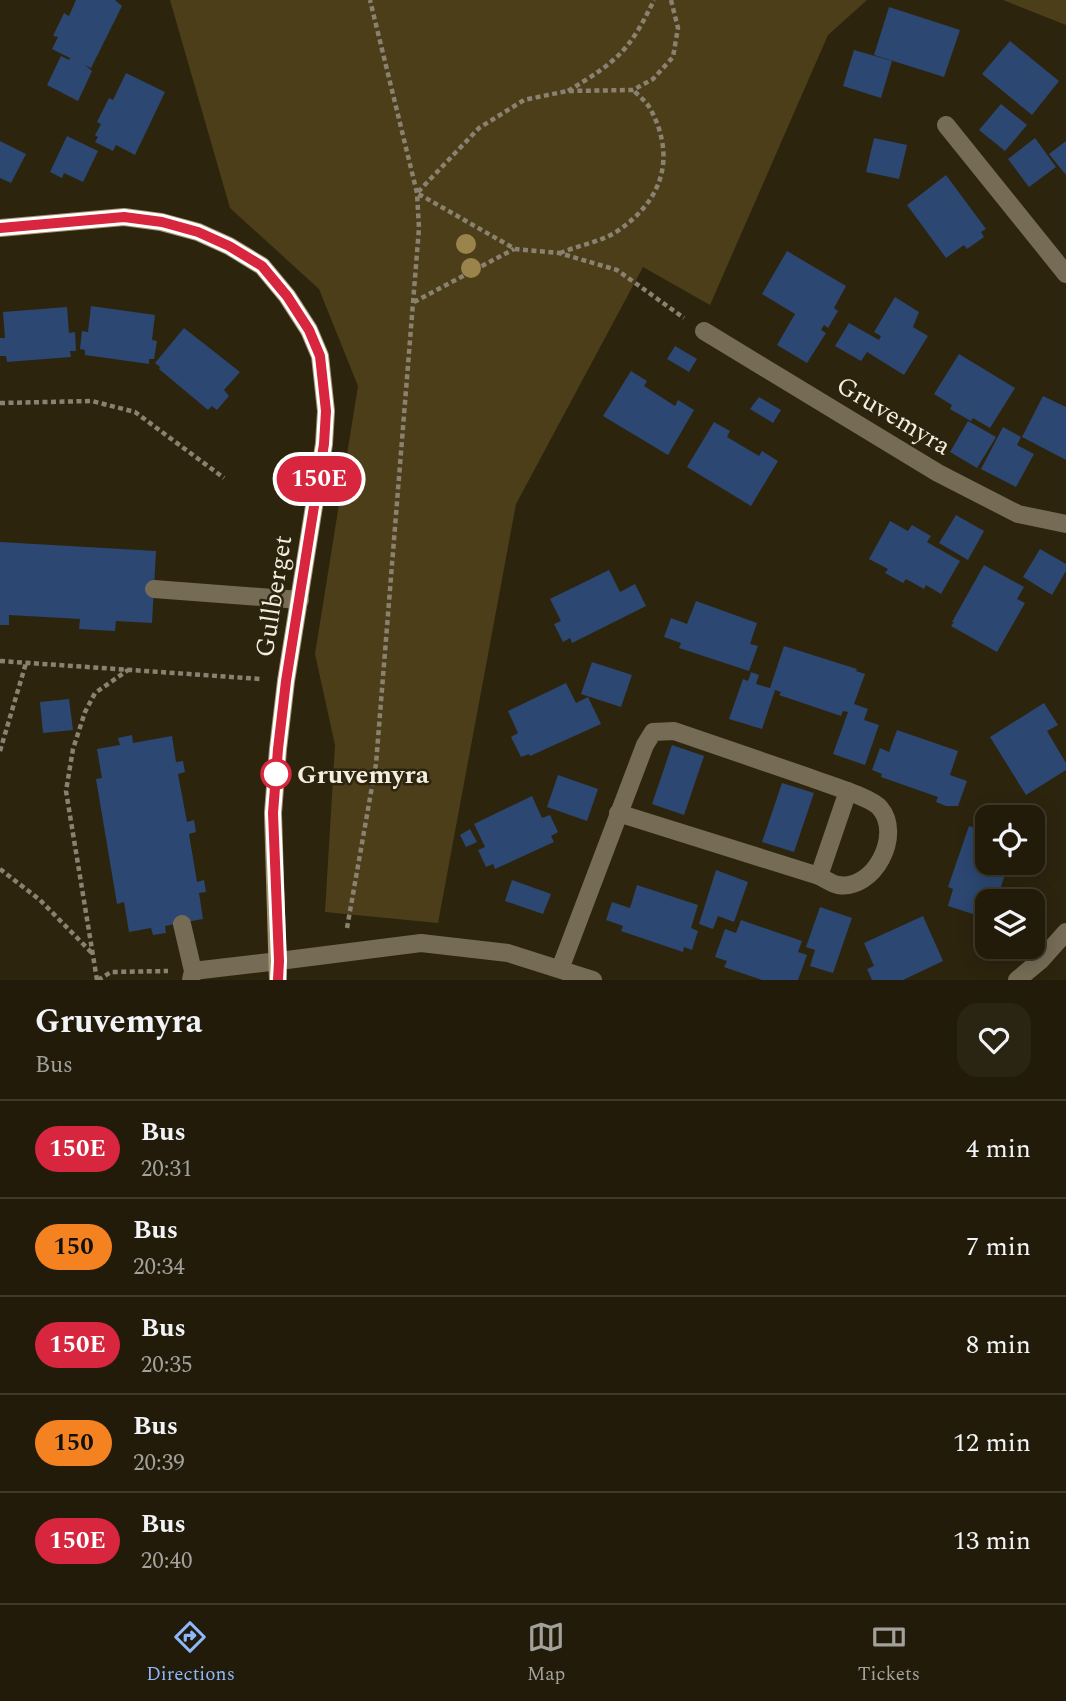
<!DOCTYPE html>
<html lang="en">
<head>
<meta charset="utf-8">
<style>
	:root { --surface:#221b0a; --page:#2a2413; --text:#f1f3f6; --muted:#a2a19c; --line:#3f392b; --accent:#8db9fc }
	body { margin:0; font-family:Spectral,serif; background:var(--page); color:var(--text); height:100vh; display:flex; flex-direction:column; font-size:26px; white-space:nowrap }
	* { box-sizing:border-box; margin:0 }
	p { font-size:23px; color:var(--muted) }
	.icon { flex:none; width:38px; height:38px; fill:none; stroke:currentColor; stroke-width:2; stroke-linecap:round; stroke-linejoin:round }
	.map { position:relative; height:980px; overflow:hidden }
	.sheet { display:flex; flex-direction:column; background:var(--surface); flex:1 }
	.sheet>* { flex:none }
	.badge { padding:0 14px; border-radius:23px; font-size:24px; line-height:46px }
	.buttons { position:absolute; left:975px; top:805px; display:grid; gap:14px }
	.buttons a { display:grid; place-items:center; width:70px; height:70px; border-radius:14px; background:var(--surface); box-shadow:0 4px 18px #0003,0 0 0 2px var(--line); font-size:35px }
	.map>.badge { position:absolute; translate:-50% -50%; box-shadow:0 0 0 4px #fff }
	.round { display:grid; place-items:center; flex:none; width:74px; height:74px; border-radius:21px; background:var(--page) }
	.headline { display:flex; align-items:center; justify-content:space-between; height:119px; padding:0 35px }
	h1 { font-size:33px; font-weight:700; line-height:52px }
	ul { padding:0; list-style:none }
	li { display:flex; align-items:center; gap:21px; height:98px; padding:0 35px; border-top:2px solid var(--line) }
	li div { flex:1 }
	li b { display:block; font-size:26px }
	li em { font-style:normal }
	li .badge { min-width:77px; font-weight:700; text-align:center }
	.menu { display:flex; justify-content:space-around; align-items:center; height:98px; border-top:2px solid var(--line); background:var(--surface); font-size:19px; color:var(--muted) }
	.menu a { display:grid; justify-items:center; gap:4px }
	.menu .on { color:var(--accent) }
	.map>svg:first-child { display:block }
</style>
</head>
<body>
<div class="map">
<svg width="1066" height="980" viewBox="0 0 1066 980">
	<rect width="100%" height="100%" fill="#2d240e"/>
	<path fill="#4d3e1a" d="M 170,0 L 867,0 L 828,35 L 710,305 L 643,267 L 516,504 L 438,923 L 325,912 L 335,745 L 315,654 L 358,386 L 319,289 L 230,208 Z
		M 1003,0 L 1066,0 L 1066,25 Z"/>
	<path fill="#2b4772" d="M 76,0 L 115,0 L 122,6 L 91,68 L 85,65 L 92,71 L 78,101 L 47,85 L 61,56 L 69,60 L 70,58 L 52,49 L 58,37 L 53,36 L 64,13 L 69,16 Z
		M 889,7 L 960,30 L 944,77 L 874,55 Z
		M 1010,41 L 1059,81 L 1032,115 L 982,74 Z
		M 854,50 L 892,61 L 881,98 L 843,86 Z
		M 126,73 L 165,92 L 135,155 L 116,145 L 113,151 L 95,142 L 98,137 L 95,135 L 101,124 L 97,122 L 109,98 L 113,100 Z
		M 1001,104 L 1027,125 L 1005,151 L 979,130 Z
		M 67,136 L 98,151 L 83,182 L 64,173 L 62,178 L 50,172 Z
		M 874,138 L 907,145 L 899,179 L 866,172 Z
		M 1035,138 L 1056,167 L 1029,187 L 1008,159 Z
		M 0,141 L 26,154 L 11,183 L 0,178 Z
		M 1066,141 L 1066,175 L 1049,154 Z
		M 946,175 L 986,229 L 981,232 L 984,237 L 967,249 L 964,245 L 946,258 L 907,205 Z
		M 787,251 L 846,286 L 834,308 L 838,311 L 828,328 L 824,325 L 821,330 L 826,333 L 807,363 L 777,345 L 795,314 L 762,294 Z
		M 895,297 L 919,312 L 913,327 L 928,336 L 904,375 L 867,352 L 861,361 L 835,346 L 849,323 L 879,340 L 881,336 L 874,332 Z
		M 91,306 L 155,315 L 152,340 L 157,341 L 154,359 L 149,359 L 149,364 L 85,355 L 85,350 L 80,349 L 82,331 L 88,332 Z
		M 67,307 L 69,333 L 75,332 L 76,351 L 70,351 L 71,357 L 7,362 L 6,356 L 0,356 L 0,338 L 5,338 L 3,312 Z
		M 184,328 L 240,372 L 224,390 L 229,396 L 217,410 L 212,406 L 208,410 L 159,369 L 160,367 L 155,363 Z
		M 675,346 L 697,359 L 689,372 L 667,359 Z
		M 959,354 L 1015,388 L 990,428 L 973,418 L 971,421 L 950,409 L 952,405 L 934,394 Z
		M 631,371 L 647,381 L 644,386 L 675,406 L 678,400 L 694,410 L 668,455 L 603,416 Z
		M 1043,396 L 1066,407 L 1066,460 L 1022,437 Z
		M 759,397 L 781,410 L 773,423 L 750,409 Z
		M 968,421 L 996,437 L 977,468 L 950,452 Z
		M 714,422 L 730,431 L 727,437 L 759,456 L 762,451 L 778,461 L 751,506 L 687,467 Z
		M 1003,427 L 1021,437 L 1017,445 L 1034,454 L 1016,487 L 981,469 Z
		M 956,515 L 984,531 L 968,560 L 939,543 Z
		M 890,521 L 908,531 L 912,525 L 931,536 L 927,542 L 960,561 L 941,594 L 926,585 L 924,589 L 906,579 L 903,583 L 885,573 L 888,569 L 869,559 Z
		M 0,542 L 156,551 L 152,623 L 116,621 L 115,631 L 79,629 L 80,619 L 9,615 L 9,625 L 0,625 Z
		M 1040,549 L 1066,564 L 1066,571 L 1052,595 L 1023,577 Z
		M 984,565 L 1024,587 L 1017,599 L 1025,603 L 997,652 L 951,626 L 954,622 L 952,622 Z
		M 609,570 L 620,592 L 635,584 L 646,606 L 572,643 L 570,638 L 563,642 L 554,624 L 561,621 L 550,599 Z
		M 696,601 L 757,623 L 750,644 L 758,646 L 749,671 L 679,648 L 681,643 L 664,637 L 671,618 L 687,624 Z
		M 784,646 L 857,669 L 856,671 L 865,674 L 854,704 L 868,709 L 864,720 L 879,725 L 865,765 L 833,754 L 848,712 L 843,711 L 841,716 L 779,695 L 781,692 L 775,690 L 762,729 L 729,719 L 743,679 L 748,681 L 751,672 L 759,675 L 756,684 L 770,688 Z
		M 592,662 L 632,675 L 621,707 L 581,694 Z
		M 566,683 L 576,703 L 588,697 L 601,724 L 530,756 L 529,754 L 521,757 L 511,737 L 518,733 L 508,711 Z
		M 69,699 L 73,730 L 43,733 L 40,702 Z
		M 1044,703 L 1058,725 L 1047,731 L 1066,763 L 1066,770 L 1026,795 L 990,737 Z
		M 897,730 L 958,751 L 950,775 L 967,781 L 958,806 L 946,806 L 936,802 L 938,797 L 881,777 L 882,774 L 872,770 L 880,748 L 889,752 Z
		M 132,735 L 133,743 L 172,736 L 176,762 L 183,761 L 185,772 L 178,774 L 187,822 L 194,820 L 196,832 L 189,834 L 197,882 L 204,880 L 206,892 L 199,893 L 203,919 L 165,926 L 166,933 L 153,935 L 151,928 L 129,932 L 124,902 L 117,904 L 96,779 L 102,778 L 97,749 L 120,745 L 118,738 Z
		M 672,745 L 704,756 L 684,815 L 652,804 Z
		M 558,775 L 598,789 L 587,821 L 547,807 Z
		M 782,783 L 814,793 L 794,852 L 762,842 Z
		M 532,796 L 542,818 L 550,815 L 558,832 L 551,836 L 554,842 L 495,869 L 493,864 L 486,867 L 478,850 L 485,847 L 474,824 Z
		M 980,811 L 997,817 L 987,817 L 987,863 L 1009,863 L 996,901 L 987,901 L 982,917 L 948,906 L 953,889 L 948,887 L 969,826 L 975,828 Z
		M 470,829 L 477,842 L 466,847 L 460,835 Z
		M 716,870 L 748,882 L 734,922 L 718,916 L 713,929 L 699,924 Z
		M 512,880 L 551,894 L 543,914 L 505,901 Z
		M 637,885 L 698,905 L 691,928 L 698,931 L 692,950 L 684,947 L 683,952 L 621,931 L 623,926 L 606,920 L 612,902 L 630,908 Z
		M 820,907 L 852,918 L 833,973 L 810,966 L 815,950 L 806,947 Z
		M 923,916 L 943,961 L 903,980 L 872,980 L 867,969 L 874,966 L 864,943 Z
		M 741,920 L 802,941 L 798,952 L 807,955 L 798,980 L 762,980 L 724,967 L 727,961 L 715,957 L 725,929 L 736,933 Z"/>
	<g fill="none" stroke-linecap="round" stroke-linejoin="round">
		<path stroke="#8a8270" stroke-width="4.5" stroke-dasharray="5 3.5" stroke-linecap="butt" d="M 671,0 L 678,28 L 673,57 L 653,79 L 633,90 L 567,91 L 524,100 L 479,128 L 417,193 L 515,249 L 559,253 L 617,270 L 684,318
			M 568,91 C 617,61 629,52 654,0
			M 560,253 C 577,246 600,242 616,232 C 661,202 677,160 651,110 C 647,102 639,96 633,90
			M 414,302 L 514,249
			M 0,403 L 92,401 L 135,412 L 224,478
			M 0,661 L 261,679
			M 0,751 L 26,663
			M 0,869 L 40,900 L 92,953
			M 347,928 L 376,764 L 419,228 L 417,193 L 370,0
			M 97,980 L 66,791 L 73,749 L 85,712 L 95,693 L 128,670
			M 98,980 L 111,972 L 168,971"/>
		<path stroke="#766c55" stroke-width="18" d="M 154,589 L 300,600
			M 819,876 L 848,791
			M 182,924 L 193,971 L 191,980
			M 193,971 L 279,961"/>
		<path stroke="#766c55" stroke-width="18" d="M 946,125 L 1066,274
			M 704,331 L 938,473 L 1018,514 L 1066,524
			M 279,961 L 421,943 L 508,953 L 593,980
			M 560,969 L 645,745 L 653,732 L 674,731 C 720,747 766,763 811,778 C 826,784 871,797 880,808 C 903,835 874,891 838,885 C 832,884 825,879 819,876 L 618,813
			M 1017,980 L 1041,960 L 1066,932"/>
		<path stroke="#a5956f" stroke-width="18" d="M 0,228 L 124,217 L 161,222 L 198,232 L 229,246 L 262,266 L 287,296 L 309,330 L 320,356 L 326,411 L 324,444 L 286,681 L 278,749 L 273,813 L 278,980"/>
	</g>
	<g fill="#9b844b">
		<circle cx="466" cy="244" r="10"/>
		<circle cx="471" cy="268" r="10"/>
	</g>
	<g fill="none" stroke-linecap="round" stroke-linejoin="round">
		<g stroke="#fff" stroke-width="16">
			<path id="line" d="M 0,228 L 124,217 L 162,222 L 198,232 L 229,246 L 262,266 L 287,296 L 309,330 L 320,356 L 326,411 L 324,444 L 286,681 L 278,749 L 273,813 L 279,961 L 278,980"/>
		</g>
		<use href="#line" stroke="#d7263d" stroke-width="10"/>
	</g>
	<circle fill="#fff" stroke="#d7263d" stroke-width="3.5" cx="276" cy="774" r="14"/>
	<g text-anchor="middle" stroke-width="5" stroke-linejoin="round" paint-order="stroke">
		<g font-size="26" fill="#f4eee0" stroke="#2d240e">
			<text transform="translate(894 415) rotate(31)" y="9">Gruvemyra</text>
			<text transform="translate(273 596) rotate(-81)" y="9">Gullberget</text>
		</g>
		<g font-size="26" font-weight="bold" fill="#f4eee0" stroke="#2d240e" text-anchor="start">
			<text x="297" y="783">Gruvemyra</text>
		</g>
	</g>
</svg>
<div class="buttons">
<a><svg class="icon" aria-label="locate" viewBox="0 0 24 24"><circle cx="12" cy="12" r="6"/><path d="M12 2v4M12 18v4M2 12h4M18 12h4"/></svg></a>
<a><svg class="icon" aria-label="layers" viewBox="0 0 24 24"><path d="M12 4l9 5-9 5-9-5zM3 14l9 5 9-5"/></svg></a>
</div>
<b class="badge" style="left:319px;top:479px;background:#d7263d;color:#fff">150E</b>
</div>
<section class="sheet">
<div class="headline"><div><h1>Gruvemyra</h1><p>Bus</p></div><a class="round"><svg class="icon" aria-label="heart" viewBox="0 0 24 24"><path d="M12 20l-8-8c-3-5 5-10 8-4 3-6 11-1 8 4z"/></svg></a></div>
<ul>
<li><span class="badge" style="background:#d7263d;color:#fff">150E</span><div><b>Bus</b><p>20:31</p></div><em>4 min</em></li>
<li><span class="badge" style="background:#f58220;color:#111">150</span><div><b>Bus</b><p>20:34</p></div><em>7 min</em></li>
<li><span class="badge" style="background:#d7263d;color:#fff">150E</span><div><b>Bus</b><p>20:35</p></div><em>8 min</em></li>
<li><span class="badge" style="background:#f58220;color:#111">150</span><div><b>Bus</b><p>20:39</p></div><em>12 min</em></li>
<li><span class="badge" style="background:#d7263d;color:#fff">150E</span><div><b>Bus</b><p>20:40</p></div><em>13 min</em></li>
</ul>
</section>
<nav class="menu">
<a class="on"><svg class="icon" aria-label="directions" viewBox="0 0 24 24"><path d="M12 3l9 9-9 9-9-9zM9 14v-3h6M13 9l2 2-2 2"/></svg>Directions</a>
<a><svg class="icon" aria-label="map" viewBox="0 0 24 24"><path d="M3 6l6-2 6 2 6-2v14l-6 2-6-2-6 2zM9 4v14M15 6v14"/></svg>Map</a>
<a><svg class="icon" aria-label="tickets" viewBox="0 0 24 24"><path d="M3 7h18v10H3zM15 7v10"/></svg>Tickets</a>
</nav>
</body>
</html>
